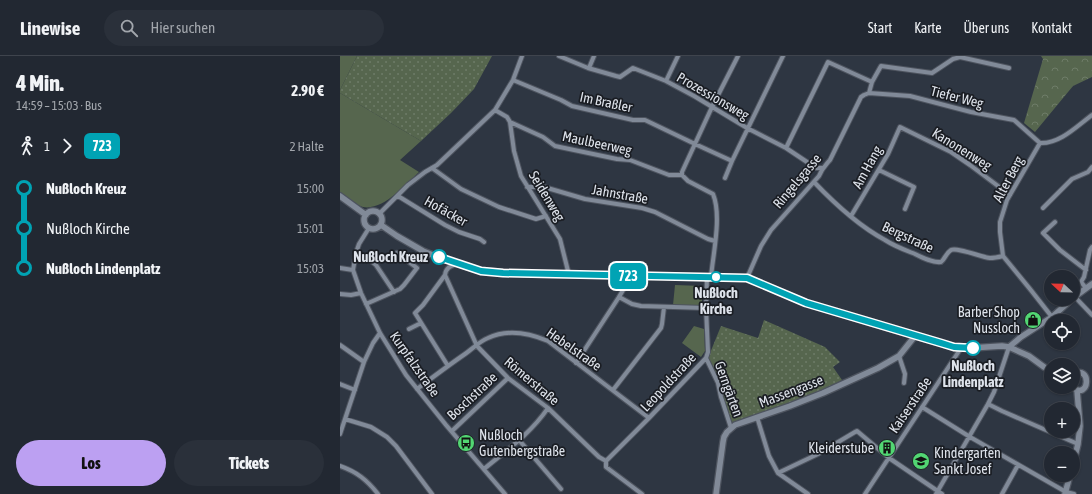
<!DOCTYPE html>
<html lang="de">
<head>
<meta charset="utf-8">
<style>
	:root { --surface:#222832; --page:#2a303a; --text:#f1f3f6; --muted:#a2a6ac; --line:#3f444d; --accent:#bca0f2 }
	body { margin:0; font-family:"Asap Condensed",sans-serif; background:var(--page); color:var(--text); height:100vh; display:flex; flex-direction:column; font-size:15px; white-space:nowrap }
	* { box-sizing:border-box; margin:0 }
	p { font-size:13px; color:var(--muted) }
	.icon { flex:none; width:22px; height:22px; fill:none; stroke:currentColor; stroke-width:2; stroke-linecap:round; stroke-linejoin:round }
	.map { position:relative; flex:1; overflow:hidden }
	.side { display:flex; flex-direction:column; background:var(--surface); width:340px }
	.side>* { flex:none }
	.badge { padding:0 8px; border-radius:6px; font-size:14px; line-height:26px }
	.needle { width:26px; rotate:292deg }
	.fabs { position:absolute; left:704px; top:214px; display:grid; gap:8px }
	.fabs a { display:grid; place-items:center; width:36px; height:36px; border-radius:50%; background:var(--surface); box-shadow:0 1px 3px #0004,0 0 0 1px var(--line); font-size:20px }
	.map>.badge { position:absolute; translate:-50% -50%; box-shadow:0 0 0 2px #fff }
	.legs { display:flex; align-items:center; gap:6px; height:44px; padding:0 16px; font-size:13px }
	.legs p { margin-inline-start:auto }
	.head { display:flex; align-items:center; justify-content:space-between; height:68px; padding:0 16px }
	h1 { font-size:22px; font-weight:800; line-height:30px }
	.cta { display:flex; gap:8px; margin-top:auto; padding:8px 16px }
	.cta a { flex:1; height:46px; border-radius:24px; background:var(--accent); color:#111; font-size:16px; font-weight:800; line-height:46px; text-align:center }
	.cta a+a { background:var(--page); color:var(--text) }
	ul { padding:0 16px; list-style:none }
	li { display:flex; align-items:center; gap:14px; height:40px; font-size:15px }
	li i { display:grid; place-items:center; width:6px; height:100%; margin:0 5px; background:currentColor }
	li i::after { content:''; width:10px; height:10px; margin:-5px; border:3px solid; border-radius:50%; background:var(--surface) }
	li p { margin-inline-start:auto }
	li:first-child i { background:linear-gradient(#0000 50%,currentColor 0) }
	li:last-child i { background:linear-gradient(currentColor 50%,#0000 0) }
	header { display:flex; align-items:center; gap:24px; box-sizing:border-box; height:56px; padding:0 20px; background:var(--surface); border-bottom:1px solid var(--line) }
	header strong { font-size:19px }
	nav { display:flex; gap:22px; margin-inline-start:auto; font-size:14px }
	.search { width:280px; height:36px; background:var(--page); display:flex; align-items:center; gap:10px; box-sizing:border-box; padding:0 14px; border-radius:22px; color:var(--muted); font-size:15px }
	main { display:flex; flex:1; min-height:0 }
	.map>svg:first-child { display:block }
</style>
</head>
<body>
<header>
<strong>Linewise</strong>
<div class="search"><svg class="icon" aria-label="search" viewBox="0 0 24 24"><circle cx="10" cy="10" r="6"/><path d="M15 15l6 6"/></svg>Hier suchen</div>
<nav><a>Start</a><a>Karte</a><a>Über uns</a><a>Kontakt</a></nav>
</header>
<main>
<section class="side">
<div class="head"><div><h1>4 Min.</h1><p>14:59 – 15:03 · Bus</p></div><b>2.90 €</b></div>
<div class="legs"><svg class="icon" aria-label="walk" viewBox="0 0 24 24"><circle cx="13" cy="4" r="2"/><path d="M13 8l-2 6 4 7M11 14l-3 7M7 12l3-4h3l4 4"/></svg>1<svg class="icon" aria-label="forward" viewBox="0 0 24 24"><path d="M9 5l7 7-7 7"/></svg><b class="badge" style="background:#00a3b4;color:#fff">723</b><p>2 Halte</p></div>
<ul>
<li><i style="color:#00a3b4"></i><b>Nußloch Kreuz</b><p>15:00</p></li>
<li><i style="color:#00a3b4"></i><span>Nußloch Kirche</span><p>15:01</p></li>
<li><i style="color:#00a3b4"></i><b>Nußloch Lindenplatz</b><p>15:03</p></li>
</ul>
<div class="cta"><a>Los</a><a>Tickets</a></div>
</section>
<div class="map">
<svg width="752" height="438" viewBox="0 0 752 438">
	<defs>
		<pattern id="forest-crowns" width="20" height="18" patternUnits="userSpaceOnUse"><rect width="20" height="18" fill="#56664e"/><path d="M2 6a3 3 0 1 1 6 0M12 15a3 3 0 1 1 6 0" fill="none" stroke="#6e7c68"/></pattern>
		<pattern id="park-dots" width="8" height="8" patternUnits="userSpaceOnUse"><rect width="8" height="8" fill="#56664e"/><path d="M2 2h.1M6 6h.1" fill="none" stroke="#6e7c68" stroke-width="1.8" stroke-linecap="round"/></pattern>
	</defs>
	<rect width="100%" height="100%" fill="#2e3642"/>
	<path fill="#56664e" d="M 0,0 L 17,0 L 0,34 Z
		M 0,37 L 81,85 L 60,104 L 79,116 C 66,128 43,155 23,151 C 18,150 5,139 0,136 Z
		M 335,229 L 362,230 L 362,249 L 333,249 Z
		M 354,270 L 364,273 L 365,295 L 361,301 L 342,287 Z"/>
	<path fill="url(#forest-crowns)" d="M 701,0 L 752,0 L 752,21 L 733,30 L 695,76 L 684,67 L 703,3 Z"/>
	<path fill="url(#park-dots)" d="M 17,0 L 152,0 L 134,33 L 111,57 L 81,85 L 0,37 L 0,34 Z
		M 424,264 L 485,291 L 500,306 L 493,311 L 502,324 C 468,344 429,355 392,367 L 368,302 L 381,270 L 418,282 Z"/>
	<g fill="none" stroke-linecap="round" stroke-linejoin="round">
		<g stroke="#4e545f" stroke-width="6">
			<path id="street" d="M 219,0 L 248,12 L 276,20 L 280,21 L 293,12 L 326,25 L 354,40 L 407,72 L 446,92 L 476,112 L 482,112
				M 249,12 L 254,0
				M 173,24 L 221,44 L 232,50 L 293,64 L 305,64 L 355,88 L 392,105 L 443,0
				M 326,25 L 338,0
				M 529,37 L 532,26 L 541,10 L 592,17 L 613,3 L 620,1 L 669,12
				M 155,54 L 167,61 L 170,66 L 174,95 L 181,120 L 220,183 L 229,219
				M 170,66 L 203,81 L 215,90 L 277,103 L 290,104 L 329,119 L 342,119
				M 700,87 L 667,144 L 660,166 L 660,176 L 663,200 L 690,233 L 712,261
				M 700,87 C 720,88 737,70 752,59
				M 446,92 L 488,6 L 532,26
				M 92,112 L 121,133 L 159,151 L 196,163 L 206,160
				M 539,114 L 574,131 L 565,153
				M 385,122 L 392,105
				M 474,126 C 494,147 519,170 545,184 C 554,190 565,194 575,198 C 583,202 593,207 601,206 C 605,203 606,197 611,194 C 617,191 641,201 650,202 C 655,202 659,201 663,200
				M 187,131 L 204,131 L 245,143 L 302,152 L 315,156 L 368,183 L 375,185
				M 58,140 L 105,169 L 119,176 L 140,183 L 144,186
				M 703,152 L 732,123 L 748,116 L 752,111
				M 39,158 L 68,129 L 85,116 L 97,109 L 155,54 L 173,24 L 182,0
				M 511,160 L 548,98 L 560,71 L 611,96 L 630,109 L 670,139
				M 715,166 L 703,177 L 720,194 L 746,214
				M 29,172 L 19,188 L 16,197 L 13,214 L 21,237 L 40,277 L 66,319 L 106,369 L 165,438
				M 26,201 L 36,209 L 54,236
				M 117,208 C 111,210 106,211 105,219 L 137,290 L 168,322 L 208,352 L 259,401 L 266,405
				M 0,212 L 13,214
				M 105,219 L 83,249 L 75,257 L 108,310
				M 371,221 C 373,198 382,160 373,138 L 348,125 L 342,119 L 342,116 L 372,51 L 398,0
				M 407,222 L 421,190 L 431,174 L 479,120 C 482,112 485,110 490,104 L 521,41 L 524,39 L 529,37 L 570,40 L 631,56 L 674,64 L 700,87
				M 746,232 L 741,226 L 744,221 L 750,194 L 752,191
				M 0,238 L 11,239 L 21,237
				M 279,241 L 292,248 L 301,250 L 366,252
				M 735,241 L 752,259
				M 26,248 L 60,233 L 64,229 L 77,212 L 57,197
				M 69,273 L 81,267
				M 0,289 L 24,306
				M 559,300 L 565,318 L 564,327
				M 366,302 L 378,327 L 381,341 L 391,372
				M 236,307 L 279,241 L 286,229 L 287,220
				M 0,328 L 15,334
				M 77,333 C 93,321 109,309 125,298 C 132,293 140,285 148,282 C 167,273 189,277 208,285 L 309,362
				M 273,334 L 321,272 L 322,268 L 324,251
				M 648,348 L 662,355 L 738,388
				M 582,351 L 630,381 L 726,436 L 734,438
				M 417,361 L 429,400 L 438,417 L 468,438
				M 5,363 L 31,371 L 47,381 L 56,390 L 92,438
				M 112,375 L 168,322
				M 0,378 L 24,306 L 33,287 L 40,277
				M 179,384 L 221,433
				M 266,405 L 309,362 L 366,302 L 368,296 L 366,252 L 367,221
				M 266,405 L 266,411 L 302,438
				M 0,410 C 17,416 27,424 38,438
				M 144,413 C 167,394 191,377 208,352
				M 438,417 L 478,398 L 515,376 L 517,375 L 549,402 L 602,438
				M 525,438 L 621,292
				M 596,438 L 648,348 L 654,336 L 669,291
				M 662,438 L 678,409"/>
		</g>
		<g stroke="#4e545f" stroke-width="8">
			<path id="secondary" d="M 0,140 L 26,159
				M24 164a9 9 0 1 1 18 0a9 9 0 1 1-18 0Z
				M 41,169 L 57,180 L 83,195 L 100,202 L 141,215 L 184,218 L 384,221 L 407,222 L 466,247 L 575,280 L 614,291 L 631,292 L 662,290 L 669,291 L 689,300 L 704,311 L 711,314
				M 733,242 L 752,228
				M 669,291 L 681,281 L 712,261 L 732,243
				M 732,331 C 750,346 752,307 733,319
				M 733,408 L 738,388 L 740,370 L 737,334
				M 376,438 L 383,386 L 384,381 L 387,376 L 395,369 L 450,350 L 483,337 L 538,312 L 559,300 L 575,280
				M 725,438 L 730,419"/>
		</g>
		<use href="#street" stroke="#818a98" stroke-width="4"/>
		<use href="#secondary" stroke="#818a98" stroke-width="5.5"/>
	</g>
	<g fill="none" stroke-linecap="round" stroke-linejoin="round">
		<g stroke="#fff" stroke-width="9">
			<path id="line-1" d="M 99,201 L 141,215 L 163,217 L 407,222 L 466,247 L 601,287 L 614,291 L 633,292"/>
		</g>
		<use href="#line-1" stroke="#00a3b4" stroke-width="6"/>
	</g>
	<defs>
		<g id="shop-disc" transform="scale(0.9)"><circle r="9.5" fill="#52d673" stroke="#1a1d23"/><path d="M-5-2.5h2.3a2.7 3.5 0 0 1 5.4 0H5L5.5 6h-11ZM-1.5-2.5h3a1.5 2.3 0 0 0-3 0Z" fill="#111"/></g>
		<g id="bus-disc" transform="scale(0.9)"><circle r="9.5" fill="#52d673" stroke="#1a1d23"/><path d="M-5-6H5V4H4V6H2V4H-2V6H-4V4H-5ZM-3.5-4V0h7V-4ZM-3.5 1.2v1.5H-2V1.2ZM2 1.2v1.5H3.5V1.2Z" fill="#111"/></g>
		<g id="building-disc" transform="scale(0.9)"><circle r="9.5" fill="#52d673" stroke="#1a1d23"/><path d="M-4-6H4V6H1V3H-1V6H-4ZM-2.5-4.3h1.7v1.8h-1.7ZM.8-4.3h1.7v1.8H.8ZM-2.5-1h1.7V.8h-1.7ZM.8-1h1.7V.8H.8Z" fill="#111"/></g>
		<g id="school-disc" transform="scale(0.9)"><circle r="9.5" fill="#52d673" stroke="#1a1d23"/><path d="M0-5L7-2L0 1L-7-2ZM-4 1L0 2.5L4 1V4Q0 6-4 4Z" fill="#111"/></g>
	</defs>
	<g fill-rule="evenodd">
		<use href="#shop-disc" x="693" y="264"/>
		<use href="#bus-disc" x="126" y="387"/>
		<use href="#building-disc" x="547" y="392"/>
		<use href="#school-disc" x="581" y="405"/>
	</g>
	<g fill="#fff" stroke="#00a3b4" stroke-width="2">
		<circle cx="99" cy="201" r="7"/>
		<circle cx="376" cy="221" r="5"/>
		<circle cx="633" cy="292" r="7"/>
	</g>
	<g text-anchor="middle" stroke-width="3.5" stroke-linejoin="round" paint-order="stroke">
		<g font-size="14" fill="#dee3eb" stroke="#1a1d23">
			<text transform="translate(373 40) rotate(30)" y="5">Prozessionsweg</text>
			<text transform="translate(617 41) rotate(14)" y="5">Tiefer Weg</text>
			<text transform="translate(266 46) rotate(12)" y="5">Im Braßler</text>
			<text transform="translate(257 87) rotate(12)" y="5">Maulbeerweg</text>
			<text transform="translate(622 93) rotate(32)" y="5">Kanonenweg</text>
			<text transform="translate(527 111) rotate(-61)" y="5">Am Hang</text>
			<text transform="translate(668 123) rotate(-62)" y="5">Alter Berg</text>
			<text transform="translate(457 125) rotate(-50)" y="5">Ringelsgasse</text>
			<text transform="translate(280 138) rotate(10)" y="5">Jahnstraße</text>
			<text transform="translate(207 140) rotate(59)" y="5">Seidenweg</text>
			<text transform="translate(106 155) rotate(29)" y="5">Hofäcker</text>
			<text transform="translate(568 181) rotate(25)" y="5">Bergstraße</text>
			<text transform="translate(234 293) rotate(35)" y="5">Hebelstraße</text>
			<text transform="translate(75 308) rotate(55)" y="5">Kurpfalzstraße</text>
			<text transform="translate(192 325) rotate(40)" y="5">Römerstraße</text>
			<text transform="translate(328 326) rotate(-47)" y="5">Leopoldstraße</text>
			<text transform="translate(389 333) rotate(70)" y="5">Gerngärten</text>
			<text transform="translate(451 335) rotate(-21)" y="5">Massengasse</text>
			<text transform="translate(132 340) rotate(-43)" y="5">Boschstraße</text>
			<text transform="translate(570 349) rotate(-56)" y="5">Kaiserstraße</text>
		</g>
		<g font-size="14" font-weight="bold" fill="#dee3eb" stroke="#1a1d23">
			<text x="88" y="206" text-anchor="end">Nußloch Kreuz</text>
			<text x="376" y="242">Nußloch<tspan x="376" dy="16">Kirche</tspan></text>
			<text x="633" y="315">Nußloch<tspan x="633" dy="16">Lindenplatz</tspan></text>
		</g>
		<g font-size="14" fill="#dee3eb" stroke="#1a1d23" text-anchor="end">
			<text x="680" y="261">Barber Shop<tspan x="680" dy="16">Nussloch</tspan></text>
			<text x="139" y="384" text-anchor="start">Nußloch<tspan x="139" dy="16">Gutenbergstraße</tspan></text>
			<text x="534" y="397">Kleiderstube</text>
			<text x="594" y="402" text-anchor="start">Kindergarten<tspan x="594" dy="16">Sankt Josef</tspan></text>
		</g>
	</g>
</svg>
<div class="fabs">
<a><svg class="needle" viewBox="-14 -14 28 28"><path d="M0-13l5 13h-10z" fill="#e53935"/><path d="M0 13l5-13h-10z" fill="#a2a6ac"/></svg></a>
<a><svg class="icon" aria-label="locate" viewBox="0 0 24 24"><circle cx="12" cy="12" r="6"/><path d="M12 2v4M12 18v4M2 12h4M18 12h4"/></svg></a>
<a><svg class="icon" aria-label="layers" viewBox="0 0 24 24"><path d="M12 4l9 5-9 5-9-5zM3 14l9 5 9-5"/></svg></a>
<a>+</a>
<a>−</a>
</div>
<b class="badge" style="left:288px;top:220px;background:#00a3b4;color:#fff">723</b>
</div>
</main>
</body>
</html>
